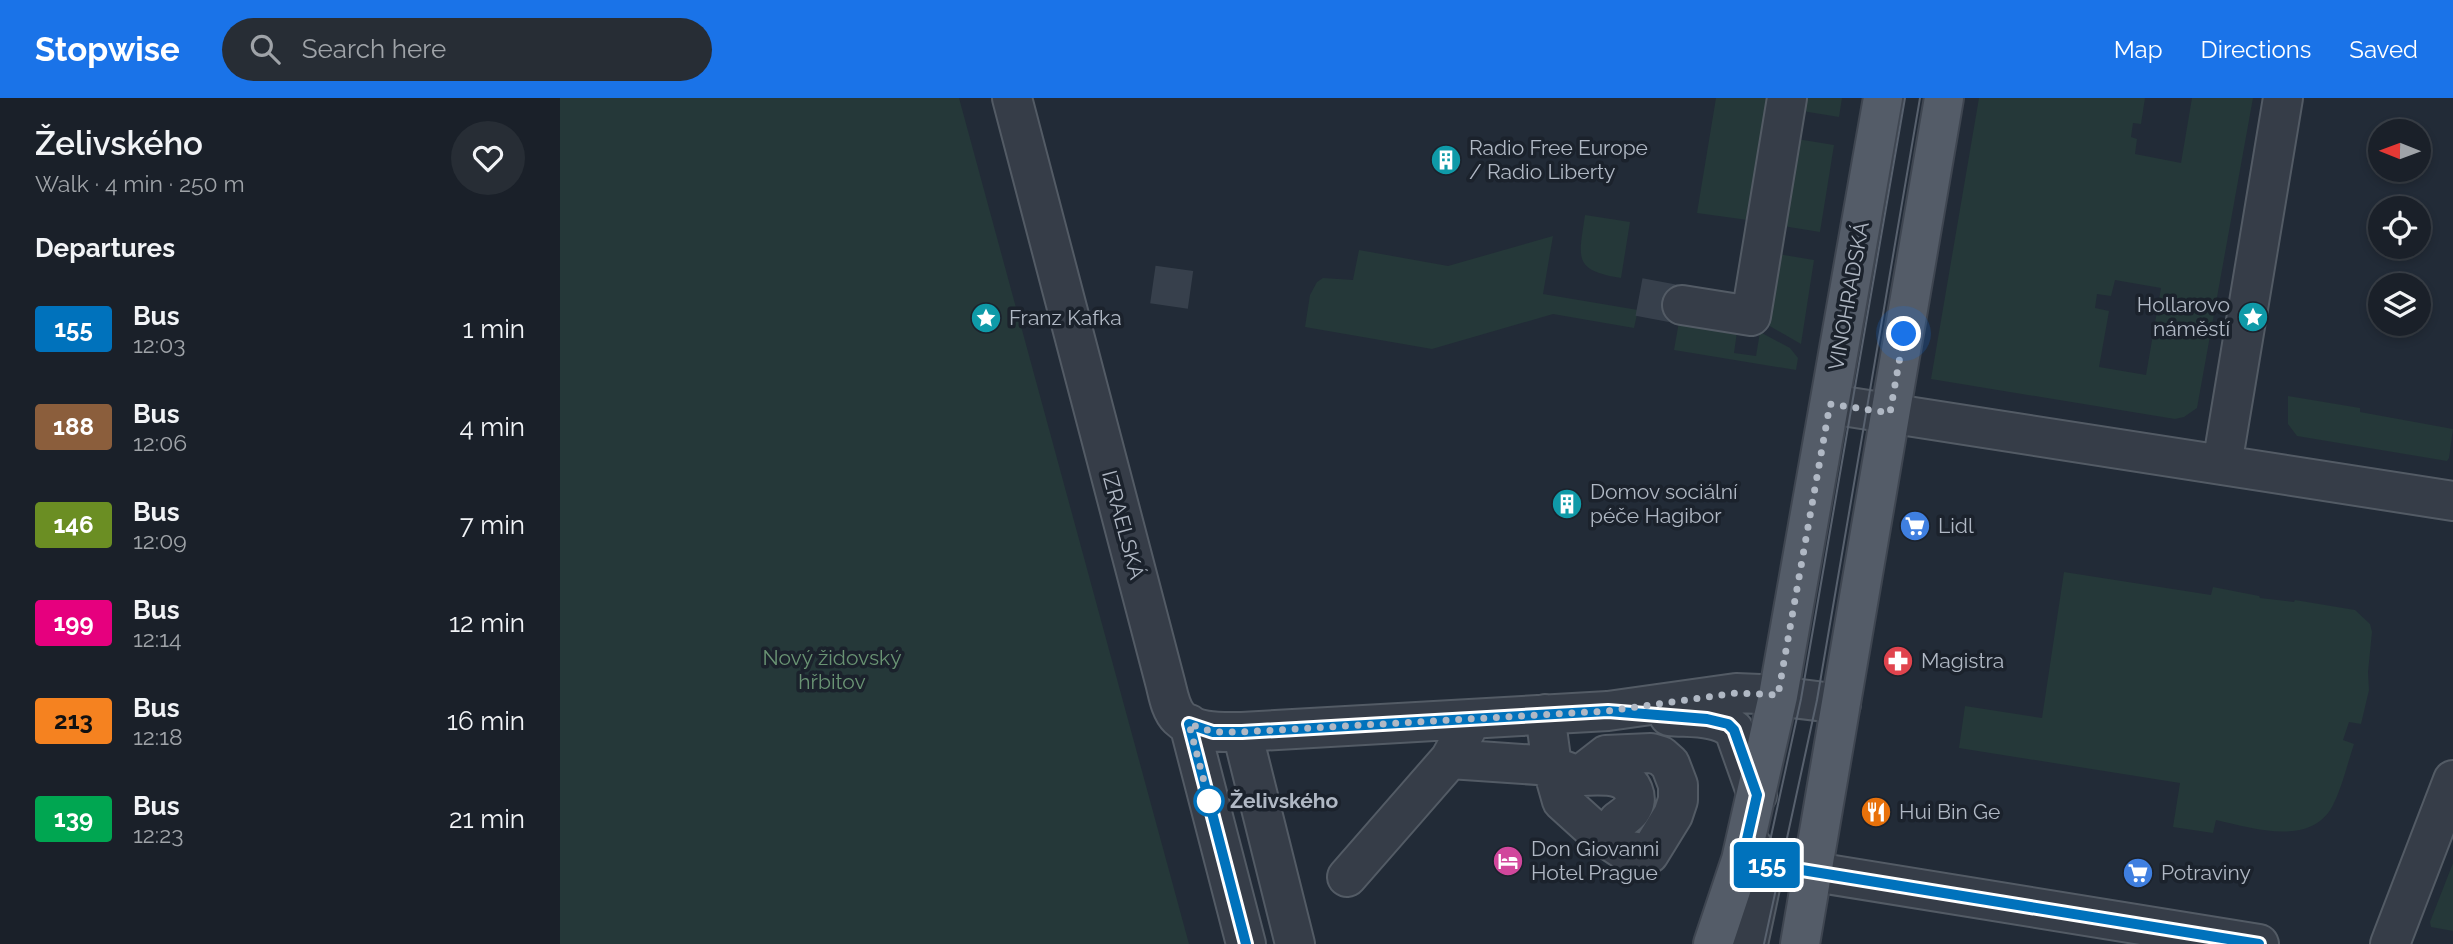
<!DOCTYPE html>
<html lang="en">
<head>
<meta charset="utf-8">
<style>
	:root { --surface:#1a2029; --page:#272d35; --text:#f1f3f6; --muted:#9fa3a8; --line:#383e46; --accent:#1a73e8 }
	body { margin:0; font-family:Raleway,sans-serif; background:var(--page); color:var(--text); height:100vh; display:flex; flex-direction:column; font-size:26px; white-space:nowrap }
	* { box-sizing:border-box; margin:0 }
	p { font-size:23px; color:var(--muted) }
	.icon { flex:none; width:38px; height:38px; fill:none; stroke:currentColor; stroke-width:2; stroke-linecap:round; stroke-linejoin:round }
	.map { position:relative; flex:1; overflow:hidden }
	.sheet { display:flex; flex-direction:column; background:var(--surface); width:560px }
	.sheet>* { flex:none }
	.badge { padding:0 14px; border-radius:5px; font-size:24px; line-height:46px }
	.needle { width:46px; rotate:271deg }
	.fabs { position:absolute; left:1808px; top:21px; display:grid; gap:14px }
	.fabs a { display:grid; place-items:center; width:63px; height:63px; border-radius:50%; background:var(--surface); box-shadow:0 4px 10px #0003,0 0 0 2px var(--line); font-size:35px }
	.you { position:absolute; width:35px; height:35px; margin:-18px; border:5px solid #fff; border-radius:50%; background:#1a73e8; box-shadow:0 0 0 10px #1a73e833 }
	.map>.badge { position:absolute; translate:-50% -50%; box-shadow:0 0 0 4px #fff }
	h2 { padding:0 35px; font-size:26px; line-height:63px }
	.round { display:grid; place-items:center; flex:none; width:74px; height:74px; border-radius:37px; background:var(--page) }
	.summary { display:flex; align-items:center; justify-content:space-between; height:119px; padding:0 35px }
	h1 { font-size:33px; font-weight:600; line-height:52px }
	ul { padding:0; list-style:none }
	li { display:flex; align-items:center; gap:21px; height:98px; padding:0 35px }
	li div { flex:1 }
	li b { display:block; font-size:26px }
	li em { font-style:normal }
	li .badge { min-width:77px; font-weight:700; text-align:center }
	header { display:flex; align-items:center; gap:42px; box-sizing:border-box; height:98px; padding:0 35px; background:var(--accent); color:#fff }
	header strong { font-size:33px }
	nav { display:flex; gap:38px; margin-inline-start:auto; font-size:24px }
	.search { width:490px; height:63px; background:var(--page); display:flex; align-items:center; gap:18px; box-sizing:border-box; padding:0 24px; border-radius:38px; color:var(--muted); font-size:26px }
	main { display:flex; flex:1; min-height:0 }
	.map>svg:first-child { display:block }
</style>
</head>
<body>
<header>
<strong>Stopwise</strong>
<div class="search"><svg class="icon" aria-label="search" viewBox="0 0 24 24"><circle cx="10" cy="10" r="6"/><path d="M15 15l6 6"/></svg>Search here</div>
<nav><a>Map</a><a>Directions</a><a>Saved</a></nav>
</header>
<main>
<section class="sheet">
<div class="summary"><div><h1>Želivského</h1><p>Walk · 4 min · 250 m</p></div><a class="round"><svg class="icon" aria-label="heart" viewBox="0 0 24 24"><path d="M12 20l-8-8c-3-5 5-10 8-4 3-6 11-1 8 4z"/></svg></a></div>
<h2>Departures</h2>
<ul>
<li><span class="badge" style="background:#0072bc;color:#fff">155</span><div><b>Bus</b><p>12:03</p></div><em>1 min</em></li>
<li><span class="badge" style="background:#8b5e3c;color:#fff">188</span><div><b>Bus</b><p>12:06</p></div><em>4 min</em></li>
<li><span class="badge" style="background:#6b8e23;color:#fff">146</span><div><b>Bus</b><p>12:09</p></div><em>7 min</em></li>
<li><span class="badge" style="background:#e6007e;color:#fff">199</span><div><b>Bus</b><p>12:14</p></div><em>12 min</em></li>
<li><span class="badge" style="background:#f58220;color:#111">213</span><div><b>Bus</b><p>12:18</p></div><em>16 min</em></li>
<li><span class="badge" style="background:#00a651;color:#fff">139</span><div><b>Bus</b><p>12:23</p></div><em>21 min</em></li>
</ul>
</section>
<div class="map">
<svg width="1893" height="846" viewBox="0 0 1893 846">
	<rect width="100%" height="100%" fill="#222b37"/>
	<path fill="#253839" fill-rule="evenodd" d="M 0,0 L 399,0 L 629,846 L 0,846 Z
		M 1156,0 L 1216,0 L 1195,123 L 1137,115 Z
		M 1238,0 L 1282,0 L 1279,19 L 1236,12 Z
		M 1419,0 L 1585,0 L 1581,26 L 1573,25 L 1571,39 L 1577,41 L 1575,56 L 1621,65 L 1632,0 L 1693,0 L 1637,310 L 1624,319 L 1615,321 L 1371,281 ZM 1555,182 L 1601,190 L 1586,277 L 1539,269 L 1549,213 L 1535,210 L 1537,196 L 1551,198 Z
		M 1231,40 L 1274,47 L 1260,134 L 1217,127 Z
		M 1025,117 L 1070,124 L 1061,180 C 1012,172 1019,160 1025,117 Z
		M 993,138 L 983,196 L 1078,212 L 1074,230 L 993,216 L 872,251 L 745,229 L 750,197 L 757,184 L 763,180 L 793,182 L 799,152 L 888,168 Z
		M 1212,155 L 1254,162 L 1241,246 L 1201,223 Z
		M 1120,218 L 1178,227 L 1174,255 L 1196,258 L 1200,234 L 1230,250 L 1238,260 L 1236,272 L 1114,252 Z
		M 1728,298 L 1800,310 L 1800,314 L 1893,331 L 1889,360 L 1887,363 L 1737,338 L 1728,326 Z
		M 1504,474 L 1651,497 L 1653,489 L 1699,498 L 1700,500 L 1734,504 L 1735,502 L 1795,512 L 1810,526 L 1812,534 L 1808,574 L 1809,592 L 1801,626 L 1789,624 L 1783,642 L 1794,646 C 1787,667 1782,690 1772,709 C 1749,749 1692,730 1656,722 L 1653,735 L 1613,729 L 1620,685 L 1399,650 L 1405,608 L 1482,620 Z
		M 1893,765 L 1893,833 L 1871,829 L 1870,824 Z"/>
	<g fill="none" stroke-linecap="round" stroke-linejoin="round">
		<path stroke="#37404c" stroke-width="38" stroke-dasharray="38 19" stroke-linecap="butt" d="M 1079,199 L 1122,207
			M 609,208 L 615,166"/>
		<g stroke="#535b65" stroke-width="42">
			<path id="minor" d="M 452,0 L 605,584 C 608,595 610,611 619,620 C 635,636 662,634 682,634 L 1048,613 L 1176,595 L 1200,596 L 1281,606
				M 1122,207 L 1191,218 L 1227,0
				M 1270,306 L 1893,403
				M 1662,367 L 1723,0
				M 1109,618 C 1131,620 1157,617 1174,632 L 1197,697
				M 912,621 L 890,661 L 992,668 L 1019,678 L 1046,657 L 1091,655 L 1101,658 L 1110,666 L 1118,687 L 1118,702 L 1113,717 L 1089,756 L 1064,752 L 1034,732 L 1002,703 L 992,668 L 985,616
				M 629,626 L 686,846
				M 682,634 L 735,846
				M 1019,678 C 1031,678 1047,676 1059,680 C 1072,684 1080,700 1071,712 C 1068,716 1062,720 1058,723
				M 1187,741 L 1205,766 L 1699,846
				M 787,779 L 890,661
				M 1188,846 L 1205,766
				M 1830,846 L 1893,682"/>
		</g>
		<g stroke="#3f4651" stroke-width="42">
			<path id="major" d="M 1153,846 L 1181,762 L 1218,598 L 1323,0
				M 1240,846 L 1384,0"/>
		</g>
		<use href="#minor" stroke="#363d48" stroke-width="38"/>
		<use href="#major" stroke="#545c68" stroke-width="38"/>
		<path stroke="#58616e" stroke-width="2" d="M 1205,766 L 1241,601 L 1345,0
			M 1204,846 L 1257,602 L 1360,0"/>
	</g>
	<g fill="none" stroke-linecap="round" stroke-linejoin="round">
		<g stroke="#fff" stroke-width="16">
			<path id="line" d="M 686,846 L 629,626 L 653,634 L 682,634 L 1048,613 L 1147,621 L 1168,626 L 1174,632 L 1197,697 L 1187,741 L 1205,766 L 1699,846"/>
		</g>
		<use href="#line" stroke="#0072bc" stroke-width="10"/>
		<path stroke="#b0b8c4" stroke-width="7" stroke-dasharray="0 12.6" d="M 649,703 L 651,710 L 629,626 L 653,634 L 682,634 L 1048,613 L 1176,595 L 1218,597 L 1270,306 L 1330,315 L 1344,236"/>
	</g>
	<defs>
		<g id="building-disc" transform="scale(1.575)"><circle r="9.5" fill="#0f9aa8" stroke="#1b222c"/><path d="M-4-6H4V6H1V3H-1V6H-4ZM-2.5-4.3h1.7v1.8h-1.7ZM.8-4.3h1.7v1.8H.8ZM-2.5-1h1.7V.8h-1.7ZM.8-1h1.7V.8H.8Z" fill="#fff"/></g>
		<g id="sight-disc" transform="scale(1.575)"><circle r="9.5" fill="#0f9aa8" stroke="#1b222c"/><path d="M0-6L1.8-2.2L6-1.7L2.9 1.2L3.7 5.4L0 3.3L-3.7 5.4L-2.9 1.2L-6-1.7L-1.8-2.2Z" fill="#fff"/></g>
		<g id="supermarket-disc" transform="scale(1.575)"><circle r="9.5" fill="#3f7fe0" stroke="#1b222c"/><path d="M-6-5.5h2.5l.6 2H6L4.5 2H-2.5L-4.4-4H-6ZM-1.5 3.2a1.3 1.3 0 1 0 .1 0ZM3 3.2a1.3 1.3 0 1 0 .1 0Z" fill="#fff"/></g>
		<g id="pharmacy-disc" transform="scale(1.575)"><circle r="9.5" fill="#e0444e" stroke="#1b222c"/><path d="M-2-6h4v4h4v4h-4v4h-4v-4h-4v-4h4Z" fill="#fff"/></g>
		<g id="restaurant-disc" transform="scale(1.575)"><circle r="9.5" fill="#e8710a" stroke="#1b222c"/><path d="M-5-6h1v4h1v-4h1v4h1v-4h1v5L-1.5 .5V6h-2V.5L-5-1ZM5-6V6H3V1.5H1.5Q1.5-4 5-6Z" fill="#fff"/></g>
		<g id="hotel-disc" transform="scale(1.575)"><circle r="9.5" fill="#d1479c" stroke="#1b222c"/><path d="M-6-4.5h1.5V1H6V5H4.5V3h-9V5H-6ZM-4 0a1.8 1.8 0 1 1 3.6 0ZM.5 0V-2.5h3Q6-2.5 6 0Z" fill="#fff"/></g>
	</defs>
	<g fill-rule="evenodd">
		<use href="#building-disc" x="886" y="62"/>
		<use href="#sight-disc" x="1693" y="219"/>
		<use href="#sight-disc" x="426" y="220"/>
		<use href="#building-disc" x="1007" y="406"/>
		<use href="#supermarket-disc" x="1355" y="428"/>
		<use href="#pharmacy-disc" x="1338" y="563"/>
		<use href="#restaurant-disc" x="1316" y="714"/>
		<use href="#hotel-disc" x="948" y="763"/>
		<use href="#supermarket-disc" x="1578" y="775"/>
	</g>
	<circle fill="#fff" stroke="#0072bc" stroke-width="3.5" cx="649" cy="703" r="14"/>
	<g text-anchor="middle" stroke-width="7" stroke-linejoin="round" paint-order="stroke">
		<g font-size="21" fill="#b0b8c4" stroke="#1b222c" text-anchor="start">
			<text x="909" y="57">Radio Free Europe<tspan x="909" dy="24">/ Radio Liberty</tspan></text>
			<text x="1670" y="214" text-anchor="end">Hollarovo<tspan x="1670" dy="24">náměstí</tspan></text>
			<text x="449" y="227">Franz Kafka</text>
			<text x="1030" y="401">Domov sociální<tspan x="1030" dy="24">péče Hagibor</tspan></text>
			<text x="1378" y="435">Lidl</text>
			<text x="1361" y="570">Magistra</text>
			<text x="1339" y="721">Hui Bin Ge</text>
			<text x="971" y="758">Don Giovanni<tspan x="971" dy="24">Hotel Prague</tspan></text>
			<text x="1601" y="782">Potraviny</text>
		</g>
		<g font-size="21" fill="#b0b8c4" stroke="#1b222c">
			<text transform="translate(1289 198) rotate(-80)" y="7">VINOHRADSKÁ</text>
			<text transform="translate(563 427) rotate(75)" y="7">IZRAELSKÁ</text>
		</g>
		<g font-size="21" fill="#699373" stroke="#1b222c">
			<text x="272" y="567">Nový židovský<tspan x="272" dy="24">hřbitov</tspan></text>
		</g>
		<g font-size="21" font-weight="bold" fill="#b0b8c4" stroke="#1b222c" text-anchor="start">
			<text x="670" y="710">Želivského</text>
		</g>
	</g>
</svg>
<div class="fabs">
<a><svg class="needle" viewBox="-14 -14 28 28"><path d="M0-13l5 13h-10z" fill="#e53935"/><path d="M0 13l5-13h-10z" fill="#9fa3a8"/></svg></a>
<a><svg class="icon" aria-label="locate" viewBox="0 0 24 24"><circle cx="12" cy="12" r="6"/><path d="M12 2v4M12 18v4M2 12h4M18 12h4"/></svg></a>
<a><svg class="icon" aria-label="layers" viewBox="0 0 24 24"><path d="M12 4l9 5-9 5-9-5zM3 14l9 5 9-5"/></svg></a>
</div>
<div class="you" style="left:1344px;top:236px"></div>
<b class="badge" style="left:1207px;top:767px;background:#0072bc;color:#fff">155</b>
</div>
</main>
</body>
</html>
